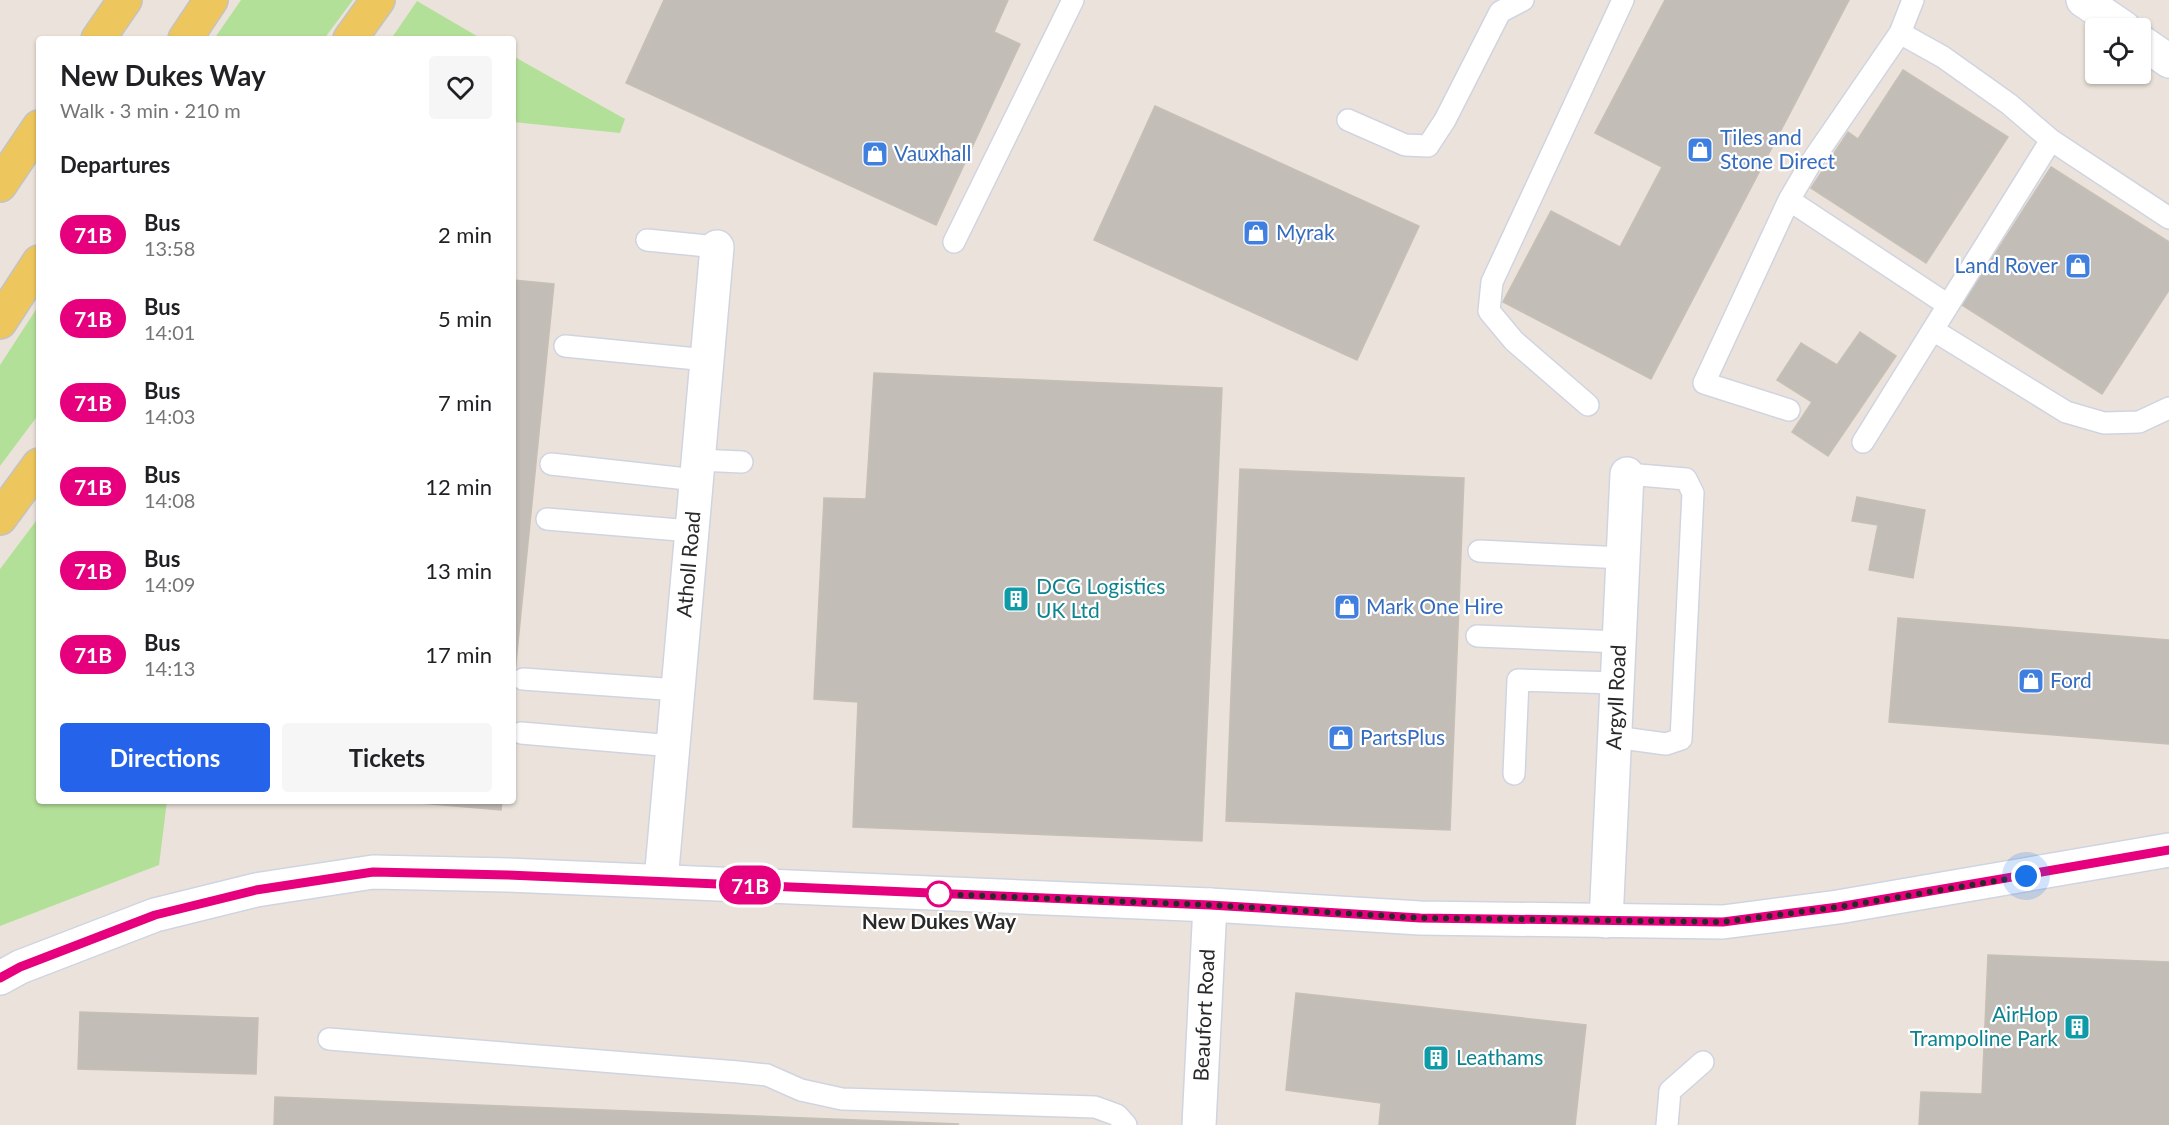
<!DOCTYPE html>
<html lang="en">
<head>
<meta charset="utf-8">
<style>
	:root { --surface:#fff; --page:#f6f6f6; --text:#202124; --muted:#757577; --accent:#2563eb }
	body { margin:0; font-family:Lato,sans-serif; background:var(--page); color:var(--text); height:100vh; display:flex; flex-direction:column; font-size:22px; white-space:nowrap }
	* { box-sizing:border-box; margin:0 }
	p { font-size:20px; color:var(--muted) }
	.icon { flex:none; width:33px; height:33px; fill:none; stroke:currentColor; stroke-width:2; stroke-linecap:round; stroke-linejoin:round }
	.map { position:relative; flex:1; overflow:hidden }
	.panel { position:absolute; left:36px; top:36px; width:480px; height:768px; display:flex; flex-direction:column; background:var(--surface); border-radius:6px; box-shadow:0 2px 4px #0004 }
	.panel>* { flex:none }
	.badge { padding:0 12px; border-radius:20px; font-size:21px; line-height:39px }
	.buttons { position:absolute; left:2085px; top:18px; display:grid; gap:12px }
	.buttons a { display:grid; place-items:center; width:66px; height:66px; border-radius:6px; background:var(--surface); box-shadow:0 2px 4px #0004; font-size:30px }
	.you { position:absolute; width:30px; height:30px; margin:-15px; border:4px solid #fff; border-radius:50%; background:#1a73e8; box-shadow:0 0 0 9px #1a73e833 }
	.map>.badge { position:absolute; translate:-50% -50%; box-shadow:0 0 0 3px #fff }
	h2 { padding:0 24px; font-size:22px; line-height:54px }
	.round { display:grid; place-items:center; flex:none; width:63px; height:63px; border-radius:6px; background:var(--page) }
	.head { display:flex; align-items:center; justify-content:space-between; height:102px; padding:0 24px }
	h1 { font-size:28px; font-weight:700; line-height:45px }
	.action { display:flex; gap:12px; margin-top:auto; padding:12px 24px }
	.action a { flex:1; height:69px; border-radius:6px; background:var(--accent); color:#fff; font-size:24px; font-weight:700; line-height:69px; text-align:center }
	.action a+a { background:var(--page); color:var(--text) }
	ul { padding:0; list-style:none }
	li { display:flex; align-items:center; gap:18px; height:84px; padding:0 24px }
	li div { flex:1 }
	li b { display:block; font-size:22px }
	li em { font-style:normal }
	li .badge { min-width:66px; font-weight:700; text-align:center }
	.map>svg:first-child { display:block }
</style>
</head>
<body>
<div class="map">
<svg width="2169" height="1125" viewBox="0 0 2169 1125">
	<rect width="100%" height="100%" fill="#ebe3db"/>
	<path fill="#b3e098" d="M 241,0 L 353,0 L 324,39 L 214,39 Z
		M 417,1 L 482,39 L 391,39 Z
		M 513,56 L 625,119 L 620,133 L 513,122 Z
		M 39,305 L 39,414 L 0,466 L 0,365 Z
		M 39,517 L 39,801 L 167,801 L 159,865 L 0,926 L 0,569 Z"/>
	<path fill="#c3bdb7" stroke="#c6bfb5" stroke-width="1.5" d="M 664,0 L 1008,0 L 994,32 L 1020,44 L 936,225 L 626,83 Z
		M 1665,0 L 1849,0 L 1651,379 L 1503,302 L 1551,211 L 1620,247 L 1662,167 L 1595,133 Z
		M 1903,70 L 2008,137 L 1926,263 L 1811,188 L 1848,132 L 1858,139 Z
		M 1155,106 L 1419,226 L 1357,360 L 1094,240 Z
		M 2051,167 L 2169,242 L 2169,290 L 2102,394 L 1962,305 Z
		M 513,280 L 554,284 L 513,692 Z
		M 1860,332 L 1896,356 L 1828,456 L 1792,432 L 1812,402 L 1777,380 L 1801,343 L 1837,365 Z
		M 874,373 L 1222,388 L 1202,841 L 853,827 L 858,702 L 814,699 L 824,498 L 866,499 Z
		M 1240,469 L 1464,478 L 1450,830 L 1226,821 Z
		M 1857,497 L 1925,510 L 1913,578 L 1869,570 L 1878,525 L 1852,521 Z
		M 1898,618 L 2169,640 L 2169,744 L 1889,722 Z
		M 396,801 L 502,801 L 501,810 Z
		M 1988,955 L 2169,962 L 2169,1125 L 1919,1125 L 1921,1092 L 1982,1094 Z
		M 1296,993 L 1586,1025 L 1575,1125 L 1379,1125 L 1381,1103 L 1286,1090 Z
		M 80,1012 L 258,1018 L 256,1074 L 78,1069 Z
		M 275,1097 L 958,1124 L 957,1125 L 274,1125 Z"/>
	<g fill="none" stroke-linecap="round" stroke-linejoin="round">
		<g stroke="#d0d4e1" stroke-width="24">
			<path id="service" d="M 1900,33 L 1913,0
				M 1348,120 L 1405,145 L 1428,146 L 1445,120 L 1500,12 L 1523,0
				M 1789,200 L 1948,305
				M 647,240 L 717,247
				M 954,242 L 1073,0
				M 1933,330 L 2066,412 L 2104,423 L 2139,422 L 2169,408
				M 565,346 L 707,360
				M 1588,405 L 1514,341 L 1489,311 L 1492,282 L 1623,0
				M 1789,410 L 1704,383 L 1789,200 L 1810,164 L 1900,33 L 1943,57 L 2009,104 L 2051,140 L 2169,218
				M 1863,442 L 2051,140
				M 698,460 L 742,462
				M 551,464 L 696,480
				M 547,519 L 691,531
				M 1479,551 L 1623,558
				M 1477,636 L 1619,642
				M 523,679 L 678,690
				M 521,733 L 673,746
				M 1615,737 L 1666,744 L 1681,739 L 1693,493 L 1686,479 L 1627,474
				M 1514,774 L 1518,680 L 1617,683
				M 329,1039 L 738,1072 L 767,1075 L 801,1090 L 842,1099 L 1095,1107 L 1117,1115 L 1126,1125
				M 1667,1125 L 1670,1091 L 1703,1062"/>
		</g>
		<g stroke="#d0d4e1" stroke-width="36">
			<g id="minor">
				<path id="s1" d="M 661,881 L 717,247"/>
				<path id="s2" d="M 1606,921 L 1627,474"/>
				<path d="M 0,978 L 20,967 L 155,915 L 256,890 L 373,872 L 508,875 L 1210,905 L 1420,918 L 1723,922 L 1838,907 L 2169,850"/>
				<path id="s3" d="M 1199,1125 L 1210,905"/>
			</g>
		</g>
		<g stroke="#d0d4e1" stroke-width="36">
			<path id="tertiary" d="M 2083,0 L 2124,28
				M 2140,41 L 2169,61"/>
		</g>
		<g stroke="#c3c3c3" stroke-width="36">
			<path id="primary" d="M 98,39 L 125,0
				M 185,39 L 211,0
				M 350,39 L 378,0
				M 0,185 L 39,127
				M 0,322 L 39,262
				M 0,518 L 39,465"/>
		</g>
		<use href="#service" stroke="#fff" stroke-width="21"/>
		<use href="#minor" stroke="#fff" stroke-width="33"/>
		<use href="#tertiary" stroke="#fff" stroke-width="33"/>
		<use href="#primary" stroke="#edc75e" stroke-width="33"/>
	</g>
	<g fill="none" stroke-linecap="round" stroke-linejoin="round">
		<g stroke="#fff" stroke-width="14">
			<path id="line" d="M 0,978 L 20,967 L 155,915 L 256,890 L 373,872 L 508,875 L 1210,905 L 1420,918 L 1723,922 L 1838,907 L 2169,850"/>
		</g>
		<use href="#line" stroke="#e6007e" stroke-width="9"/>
		<path stroke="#292929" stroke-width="6" stroke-dasharray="0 10.8" d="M 939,894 L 1210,905 L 1420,918 L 1723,922 L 1838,907 L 2026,876"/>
	</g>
	<defs>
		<g id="shop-square" transform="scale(1.35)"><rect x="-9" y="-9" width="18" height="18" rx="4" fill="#3f7fe0" stroke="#fff"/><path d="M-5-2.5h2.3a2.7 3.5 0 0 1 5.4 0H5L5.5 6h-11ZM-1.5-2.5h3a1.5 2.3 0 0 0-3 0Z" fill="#fff"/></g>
		<g id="building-square" transform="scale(1.35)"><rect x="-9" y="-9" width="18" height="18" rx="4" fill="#0f9aa8" stroke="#fff"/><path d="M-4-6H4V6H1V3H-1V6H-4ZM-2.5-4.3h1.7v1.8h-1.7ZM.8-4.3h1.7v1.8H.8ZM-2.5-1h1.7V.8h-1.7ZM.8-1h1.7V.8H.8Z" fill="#fff"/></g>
	</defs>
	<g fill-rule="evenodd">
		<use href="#shop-square" x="1700" y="150"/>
		<use href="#shop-square" x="875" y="154"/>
		<use href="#shop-square" x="1256" y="233"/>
		<use href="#shop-square" x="2078" y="266"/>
		<use href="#building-square" x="1016" y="599"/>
		<use href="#shop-square" x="1347" y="607"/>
		<use href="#shop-square" x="2031" y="681"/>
		<use href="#shop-square" x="1341" y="738"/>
		<use href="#building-square" x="2077" y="1027"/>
		<use href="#building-square" x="1436" y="1058"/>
	</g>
	<circle fill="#fff" stroke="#e6007e" stroke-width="3" cx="939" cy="894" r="12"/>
	<g text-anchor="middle" stroke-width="4.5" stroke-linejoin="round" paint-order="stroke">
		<g font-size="21" fill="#366cbe" stroke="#fff" text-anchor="start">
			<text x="1720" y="145">Tiles and<tspan x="1720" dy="24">Stone Direct</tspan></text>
			<text x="894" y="161">Vauxhall</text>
			<text x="1276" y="240">Myrak</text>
			<text x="2058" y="273" text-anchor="end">Land Rover</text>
			<text x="1366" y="614">Mark One Hire</text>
			<text x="2050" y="688">Ford</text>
			<text x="1360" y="745">PartsPlus</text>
		</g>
		<g font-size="21" fill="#292929" stroke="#fff">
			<text dy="7" stroke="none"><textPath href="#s1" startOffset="318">Atholl Road</textPath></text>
			<text dy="7" stroke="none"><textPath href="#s2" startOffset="224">Argyll Road</textPath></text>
			<text dy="7" stroke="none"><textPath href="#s3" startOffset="110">Beaufort Road</textPath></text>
		</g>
		<g font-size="21" fill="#0d838f" stroke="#fff" text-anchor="start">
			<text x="1036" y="594">DCG Logistics<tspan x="1036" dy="24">UK Ltd</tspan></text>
			<text x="2058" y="1022" text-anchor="end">AirHop<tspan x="2058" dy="24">Trampoline Park</tspan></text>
			<text x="1456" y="1065">Leathams</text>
		</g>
		<g font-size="21" font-weight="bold" fill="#292929" stroke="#fff">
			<text x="939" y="929">New Dukes Way</text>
		</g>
	</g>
</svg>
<div class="buttons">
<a><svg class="icon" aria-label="locate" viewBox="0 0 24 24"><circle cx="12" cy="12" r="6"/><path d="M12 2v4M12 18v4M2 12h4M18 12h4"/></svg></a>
</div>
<div class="you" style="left:2026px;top:876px"></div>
<b class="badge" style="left:750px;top:885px;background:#e6007e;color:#fff">71B</b>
<section class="panel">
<div class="head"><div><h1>New Dukes Way</h1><p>Walk · 3 min · 210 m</p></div><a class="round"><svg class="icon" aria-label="heart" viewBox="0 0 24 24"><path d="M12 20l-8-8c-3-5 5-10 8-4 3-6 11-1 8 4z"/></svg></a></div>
<h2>Departures</h2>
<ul>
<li><span class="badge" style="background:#e6007e;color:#fff">71B</span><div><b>Bus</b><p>13:58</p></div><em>2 min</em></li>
<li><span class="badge" style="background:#e6007e;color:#fff">71B</span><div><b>Bus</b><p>14:01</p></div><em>5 min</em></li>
<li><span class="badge" style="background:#e6007e;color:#fff">71B</span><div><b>Bus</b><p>14:03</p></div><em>7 min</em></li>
<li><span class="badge" style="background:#e6007e;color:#fff">71B</span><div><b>Bus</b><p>14:08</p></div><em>12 min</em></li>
<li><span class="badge" style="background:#e6007e;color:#fff">71B</span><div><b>Bus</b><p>14:09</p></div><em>13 min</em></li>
<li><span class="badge" style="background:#e6007e;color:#fff">71B</span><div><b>Bus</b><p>14:13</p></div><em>17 min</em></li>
</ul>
<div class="action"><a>Directions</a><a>Tickets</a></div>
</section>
</div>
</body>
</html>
